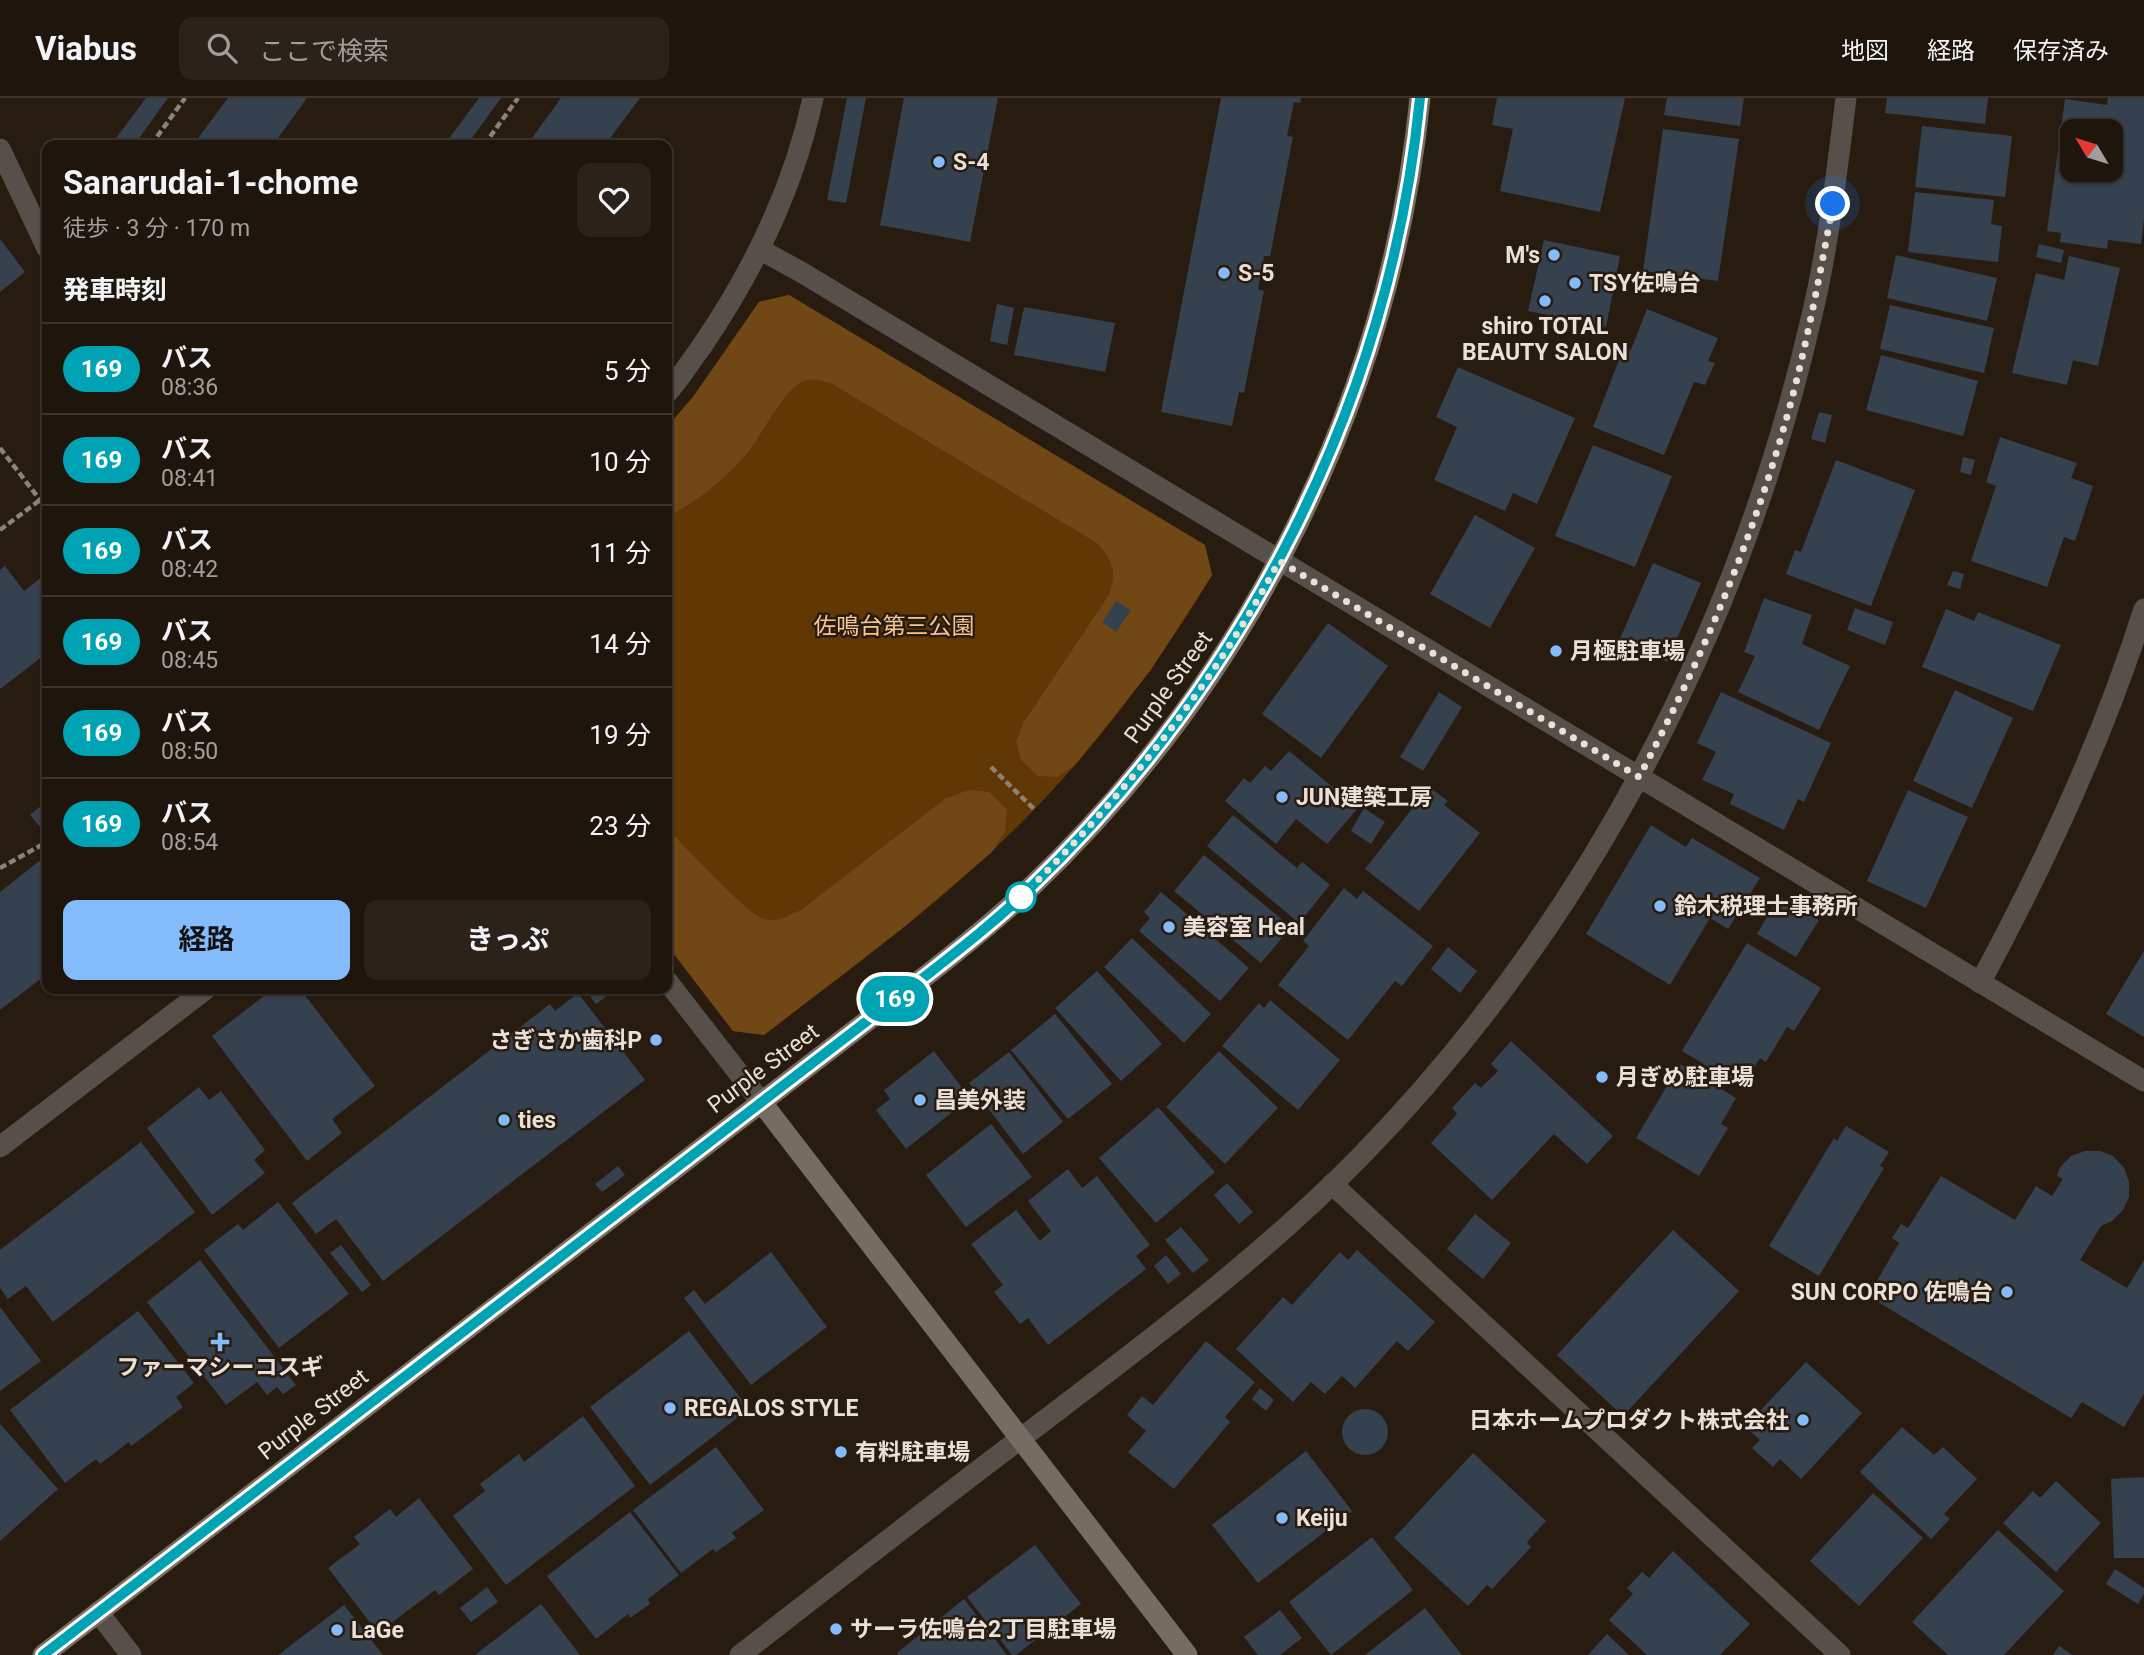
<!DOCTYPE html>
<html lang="ja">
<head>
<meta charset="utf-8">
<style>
	:root { --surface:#1e150c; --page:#2b221a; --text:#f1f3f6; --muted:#a19f9d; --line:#3c342d; --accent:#84bcfb }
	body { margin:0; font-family:Roboto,"Noto Sans JP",sans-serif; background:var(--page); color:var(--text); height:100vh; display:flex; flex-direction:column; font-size:26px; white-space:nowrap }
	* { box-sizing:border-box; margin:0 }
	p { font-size:23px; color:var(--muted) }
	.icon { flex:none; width:38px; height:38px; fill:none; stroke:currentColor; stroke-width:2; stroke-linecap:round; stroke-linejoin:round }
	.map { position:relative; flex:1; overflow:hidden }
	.details { position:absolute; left:42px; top:42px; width:630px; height:854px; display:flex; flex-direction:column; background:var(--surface); border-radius:14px; box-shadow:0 2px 5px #0004,0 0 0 2px var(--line) }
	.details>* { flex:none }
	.badge { padding:0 14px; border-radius:23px; font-size:24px; line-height:46px }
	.needle { width:46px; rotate:308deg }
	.controls { position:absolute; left:2060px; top:21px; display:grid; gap:14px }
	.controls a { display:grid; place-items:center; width:63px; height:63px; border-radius:14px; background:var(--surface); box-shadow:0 2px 5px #0004,0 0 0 2px var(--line); font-size:35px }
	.you { position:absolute; width:35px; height:35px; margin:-18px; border:5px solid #fff; border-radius:50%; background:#1a73e8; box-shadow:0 0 0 10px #1a73e833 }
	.map>.badge { position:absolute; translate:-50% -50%; box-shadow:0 0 0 4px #fff }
	h2 { padding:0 21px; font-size:26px; line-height:63px }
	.round { display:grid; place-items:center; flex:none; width:74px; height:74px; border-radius:14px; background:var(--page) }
	.summary { display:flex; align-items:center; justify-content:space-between; height:119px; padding:0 21px }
	h1 { font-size:33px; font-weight:700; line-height:52px }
	.action { display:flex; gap:14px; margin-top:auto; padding:14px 21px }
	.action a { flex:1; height:80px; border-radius:14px; background:var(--accent); color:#111; font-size:28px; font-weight:700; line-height:80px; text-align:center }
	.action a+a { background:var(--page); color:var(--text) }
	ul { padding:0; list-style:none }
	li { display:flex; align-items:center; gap:21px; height:91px; padding:0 21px; border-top:2px solid var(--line) }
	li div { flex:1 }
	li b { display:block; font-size:26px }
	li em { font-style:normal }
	li .badge { min-width:77px; font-weight:700; text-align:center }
	header { display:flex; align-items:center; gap:42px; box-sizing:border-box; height:98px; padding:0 35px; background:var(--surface); border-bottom:2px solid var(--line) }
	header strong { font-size:33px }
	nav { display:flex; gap:38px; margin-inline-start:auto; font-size:24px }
	.search { width:490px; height:63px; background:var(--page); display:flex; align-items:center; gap:18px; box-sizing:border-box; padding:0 24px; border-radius:14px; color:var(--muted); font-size:26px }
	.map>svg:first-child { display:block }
</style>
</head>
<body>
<header>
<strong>Viabus</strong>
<div class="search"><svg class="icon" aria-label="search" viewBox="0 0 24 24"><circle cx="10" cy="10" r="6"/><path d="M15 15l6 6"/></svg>ここで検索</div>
<nav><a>地図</a><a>経路</a><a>保存済み</a></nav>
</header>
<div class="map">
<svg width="2144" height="1557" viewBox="0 0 2144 1557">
	<rect width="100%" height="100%" fill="#281c10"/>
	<path fill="#613803" d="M 789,197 L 1205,447 L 1212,477 C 1151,579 1078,673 991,754 C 920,821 841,878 764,937 L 733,933 L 667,847 L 667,329 L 693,299 L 759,204 Z"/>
	<path fill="#724716" d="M 789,197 L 1205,447 L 1212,477 L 1150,573 L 1075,667 L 1057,679 L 1038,678 L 1021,662 L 1016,643 L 1024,624 L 1109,497 C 1117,473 1114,464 1097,445 L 836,288 C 825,283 812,278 800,285 C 783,294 761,338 747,355 C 725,382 698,403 667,419 L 667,329 L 693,299 L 759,204 Z
		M 968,692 L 989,694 L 1007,712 L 1005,734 L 992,754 L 900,832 L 764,937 L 733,933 L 667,847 L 667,730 C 684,748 746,815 764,821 C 777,825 789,818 801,812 L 945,701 Z"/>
	<path fill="#35414f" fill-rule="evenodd" d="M 146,0 L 168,0 L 134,47 L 111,47 Z
		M 228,0 L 307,0 L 273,47 L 193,47 Z
		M 479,0 L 501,0 L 467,47 L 460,47 L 450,39 Z
		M 561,0 L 640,0 L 605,47 L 527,47 Z
		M 847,0 L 866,0 L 846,105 L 827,102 Z
		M 904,0 L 998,0 L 970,144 L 880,127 Z
		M 1221,0 L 1301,0 L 1300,5 L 1294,4 L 1287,38 L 1293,39 L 1270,158 L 1264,158 L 1258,191 L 1264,193 L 1244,295 L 1239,294 L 1232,328 L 1161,314 Z
		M 1497,0 L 1625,0 L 1600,114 L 1500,93 L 1513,31 L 1492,27 Z
		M 1667,0 L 1744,0 L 1740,28 L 1664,17 Z
		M 1887,0 L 1988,0 L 1985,26 L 1885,15 Z
		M 2108,0 L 2144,0 L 2144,121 L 2141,146 L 2108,142 L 2107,151 L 2060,144 L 2061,135 L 2047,133 L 2065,1 L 2107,7 ZM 2072,33 L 2110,33 L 2110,72 L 2072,72 Z
		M 1922,28 L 2012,38 L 2005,99 L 1915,89 Z
		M 1663,31 L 1739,41 L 1718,183 L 1643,173 Z
		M 1915,94 L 1994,102 L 1991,126 L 2002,128 L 1998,164 L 1908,154 Z
		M 0,141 L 25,174 L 0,194 Z
		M 1544,142 L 1620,158 L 1606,229 L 1528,213 Z
		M 2039,146 L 2064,152 L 2061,165 L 2036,159 Z
		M 1896,157 L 1997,180 L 1987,223 L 1887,200 Z
		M 2069,158 L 2120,170 L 2098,268 L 2073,262 L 2067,287 L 2012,275 L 2036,175 L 2064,182 Z
		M 997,206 L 1014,210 L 1007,247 L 990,243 Z
		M 1890,207 L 1994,230 L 1984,275 L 1880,251 Z
		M 1024,209 L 1115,225 L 1105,274 L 1014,257 Z
		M 1647,211 L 1718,240 L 1708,263 L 1715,265 L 1705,287 L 1694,284 L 1664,357 L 1593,329 L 1624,249 L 1631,252 Z
		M 1881,257 L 1978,283 L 1963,338 L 1866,312 Z
		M 1458,269 L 1575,320 L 1537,406 L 1513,395 L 1505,413 L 1434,382 L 1457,329 L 1436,319 Z
		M 1819,314 L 1832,317 L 1825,345 L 1811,341 Z
		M 2000,339 L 2077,365 L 2071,380 L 2093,388 L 2075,443 L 2064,439 L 2047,489 L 1971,463 L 1996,388 L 1986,384 Z
		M 1593,347 L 1672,378 L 1635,469 L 1555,438 Z
		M 1963,359 L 1975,362 L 1971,377 L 1960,374 Z
		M 1836,362 L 1915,392 L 1871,508 L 1786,476 L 1795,452 L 1801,454 Z
		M 1475,417 L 1535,450 L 1490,530 L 1430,496 Z
		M 1653,465 L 1701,485 L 1667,564 L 1619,543 Z
		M 5,468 L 24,493 L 47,475 L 47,555 L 0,591 L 0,472 Z
		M 1953,473 L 1964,476 L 1960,491 L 1947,487 Z
		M 1764,500 L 1812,517 L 1802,546 L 1850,568 L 1819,632 L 1738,594 L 1755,558 L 1744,554 Z
		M 1116,503 L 1131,512 L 1116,534 L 1102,524 Z
		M 1855,510 L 1893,524 L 1885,547 L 1847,532 Z
		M 1946,511 L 1974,523 L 1978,514 L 2061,547 L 2033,613 L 1922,569 Z
		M 1328,525 L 1388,568 L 1321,660 L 1262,616 Z
		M 1955,592 L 2013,620 L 1972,710 L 1913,683 Z
		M 1439,594 L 1462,609 L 1423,673 L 1400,659 Z
		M 1721,594 L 1831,645 L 1804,704 L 1798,701 L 1784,732 L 1730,706 L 1734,696 L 1702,682 L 1716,654 L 1697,645 Z
		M 1289,653 L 1358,710 L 1327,746 L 1296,721 L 1276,746 L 1225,703 L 1244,680 L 1250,685 L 1265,668 L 1271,673 Z
		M 1429,689 L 1448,703 L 1444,707 L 1480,735 L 1419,813 L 1365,771 Z
		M 1908,692 L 1968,719 L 1926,810 L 1867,783 Z
		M 47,703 L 47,726 L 41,730 L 30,717 Z
		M 1364,710 L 1385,724 L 1371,746 L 1351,733 Z
		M 1233,717 L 1297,770 L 1302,764 L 1330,787 L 1299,825 L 1207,748 Z
		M 1651,727 L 1686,749 L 1692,740 L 1760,780 L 1728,831 L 1710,820 L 1670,887 L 1586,836 Z
		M 47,757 L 47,876 L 0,912 L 0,794 Z
		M 1204,757 L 1291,829 L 1261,865 L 1174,793 Z
		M 1344,790 L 1357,801 L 1363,793 L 1433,848 L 1402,888 L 1395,883 L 1348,942 L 1278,887 L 1309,848 L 1303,843 Z
		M 1161,794 L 1249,870 L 1220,903 L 1139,833 L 1150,820 L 1144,814 Z
		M 1779,798 L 1819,822 L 1796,859 L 1757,836 Z
		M 1132,840 L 1211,916 L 1184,945 L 1104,869 Z
		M 1747,845 L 1821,890 L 1794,933 L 1787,929 L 1766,964 L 1760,960 L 1742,989 L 1682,953 Z
		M 1448,849 L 1477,873 L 1460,895 L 1431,871 Z
		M 2144,853 L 2144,939 L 2106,916 Z
		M 1097,873 L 1162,946 L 1121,983 L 1055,910 Z
		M 273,891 L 300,891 L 375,988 L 332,1021 L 342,1035 L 307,1063 L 212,938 Z
		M 589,891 L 612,891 L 613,893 L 596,906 L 586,893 Z
		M 578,895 L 645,982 L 383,1183 L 336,1121 L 316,1136 L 292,1105 L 550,906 L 555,913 Z
		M 1270,902 L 1340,962 L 1298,1012 L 1222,948 L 1259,905 L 1264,910 Z
		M 1055,916 L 1112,986 L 1068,1021 L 1011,952 Z
		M 1511,943 L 1613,1038 L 1587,1066 L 1554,1036 L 1492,1102 L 1431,1045 L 1457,1016 L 1452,1010 L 1475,985 L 1481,990 L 1498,973 L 1491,966 Z
		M 934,953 L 970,1000 L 906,1051 L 876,1012 L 890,1001 L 884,992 Z
		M 1219,953 L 1278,1010 L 1225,1066 L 1166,1009 Z
		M 1009,954 L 1063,1024 L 1023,1056 L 969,985 Z
		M 1680,966 L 1736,1000 L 1721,1026 L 1728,1030 L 1699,1078 L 1636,1040 Z
		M 199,989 L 209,1002 L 221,993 L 265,1052 L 254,1062 L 265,1075 L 212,1117 L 147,1030 Z
		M 1158,1009 L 1215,1074 L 1156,1125 L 1099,1060 Z
		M 991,1026 L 1032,1079 L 966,1129 L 926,1077 Z
		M 1846,1028 L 1889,1054 L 1880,1068 L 1884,1070 L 1819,1178 L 1769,1148 L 1834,1040 L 1837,1043 Z
		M 141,1044 L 195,1114 L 53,1224 L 26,1188 L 8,1201 L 0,1190 L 0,1152 Z
		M 2085,1053 L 2100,1053 L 2113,1058 L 2124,1070 L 2129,1084 L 2129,1099 L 2123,1112 L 2112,1123 L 2101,1128 L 2080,1162 L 2127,1190 L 2144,1162 L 2144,1296 L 2124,1329 L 2082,1304 L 2071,1320 L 1868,1198 L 1899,1145 L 1892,1140 L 1901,1126 L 1908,1130 L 1941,1078 L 2015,1122 L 2036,1088 L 2052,1098 L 2063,1081 L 2057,1078 L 2060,1069 L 2071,1058 Z
		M 618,1068 L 625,1077 L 602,1094 L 595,1086 Z
		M 1068,1071 L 1082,1090 L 1097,1078 L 1150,1147 L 1136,1158 L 1146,1171 L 1048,1247 L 1028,1220 L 1020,1226 L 994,1194 L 1003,1187 L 971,1146 L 1016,1112 L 1040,1143 L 1051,1133 L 1028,1103 Z
		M 1227,1085 L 1253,1114 L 1239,1126 L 1214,1097 Z
		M 278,1104 L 349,1196 L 279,1250 L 204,1152 L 238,1126 L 243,1132 Z
		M 1475,1116 L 1511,1145 L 1483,1181 L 1447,1151 Z
		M 1181,1129 L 1209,1162 L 1193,1175 L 1165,1142 Z
		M 1673,1132 L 1739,1193 L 1623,1318 L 1557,1257 Z
		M 341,1147 L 371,1187 L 362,1194 L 330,1155 Z
		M 1357,1152 L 1435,1224 L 1408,1253 L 1397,1243 L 1355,1290 L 1342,1278 L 1325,1296 L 1311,1284 L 1293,1304 L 1236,1251 L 1283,1199 L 1292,1207 L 1340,1154 L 1348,1162 Z
		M 771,1154 L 827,1229 L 751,1287 L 684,1200 L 694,1192 L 705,1206 Z
		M 1166,1157 L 1181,1176 L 1168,1186 L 1154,1168 Z
		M 200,1162 L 296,1287 L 283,1296 L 277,1289 L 267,1297 L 257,1284 L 226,1307 L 147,1204 Z
		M 0,1209 L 41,1263 L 0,1293 Z
		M 138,1213 L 194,1285 L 176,1299 L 183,1309 L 131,1348 L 129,1344 L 100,1366 L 96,1361 L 65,1385 L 10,1312 Z
		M 689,1233 L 749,1311 L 650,1387 L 590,1309 Z
		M 1206,1243 L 1255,1284 L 1225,1319 L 1230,1324 L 1174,1391 L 1128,1354 L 1146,1333 L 1127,1317 L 1142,1298 L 1153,1307 Z
		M 1806,1264 L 1862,1315 L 1801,1381 L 1780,1361 L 1773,1369 L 1752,1350 L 1760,1342 L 1745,1329 Z
		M 1260,1290 L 1274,1302 L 1266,1313 L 1252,1301 Z
		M1342 1334a23 23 0 1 1 46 0a23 23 0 1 1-46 0Z
		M 583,1318 L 635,1388 L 506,1487 L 453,1418 L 485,1393 L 480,1386 L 519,1356 L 524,1364 Z
		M 0,1326 L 58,1391 L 0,1443 Z
		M 1902,1329 L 1934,1357 L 1943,1349 L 1977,1381 L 1944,1416 L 1950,1421 L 1931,1441 L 1860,1374 Z
		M 716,1349 L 764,1412 L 732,1435 L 736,1440 L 716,1454 L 713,1451 L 681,1475 L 633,1412 Z
		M 1306,1353 L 1352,1413 L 1258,1485 L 1212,1427 Z
		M 1473,1355 L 1546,1423 L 1527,1444 L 1531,1449 L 1492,1491 L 1487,1487 L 1468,1508 L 1394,1440 Z
		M 2144,1379 L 2144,1460 L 2114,1460 L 2111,1381 Z
		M 2056,1383 L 2101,1425 L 2056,1474 L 2003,1425 L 2033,1393 L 2040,1400 Z
		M 1873,1395 L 1923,1440 L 1859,1508 L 1810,1463 Z
		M 419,1400 L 473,1471 L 439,1497 L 435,1492 L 378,1535 L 328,1470 L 360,1446 L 354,1439 L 390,1411 L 396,1419 Z
		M 630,1414 L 679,1477 L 648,1501 L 650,1506 L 630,1520 L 628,1516 L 596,1541 L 547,1478 Z
		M 1998,1432 L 2064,1493 L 2004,1557 L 1948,1557 L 1912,1524 Z
		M 1372,1439 L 1413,1492 L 1331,1557 L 1289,1504 Z
		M 1035,1447 L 1081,1506 L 1016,1557 L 1012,1557 L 967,1499 Z
		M 1673,1453 L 1750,1526 L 1720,1557 L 1647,1557 L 1609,1522 L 1633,1496 L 1627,1490 L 1642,1474 L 1649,1480 Z
		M 2115,1471 L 2144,1490 L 2144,1496 L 2138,1506 L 2106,1486 Z
		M 487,1489 L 498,1504 L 471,1524 L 460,1510 Z
		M 964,1501 L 1007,1557 L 899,1557 L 897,1555 Z
		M 541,1506 L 580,1557 L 475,1557 Z
		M 344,1507 L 383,1557 L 278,1557 Z
		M 1425,1510 L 1462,1557 L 1365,1557 Z
		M 1280,1512 L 1302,1540 L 1280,1557 L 1258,1557 L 1244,1539 Z
		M 1607,1536 L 1629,1557 L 1588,1557 Z
		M 2059,1548 L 2073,1557 L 2053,1557 Z"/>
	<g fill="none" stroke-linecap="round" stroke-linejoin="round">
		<path stroke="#8c8278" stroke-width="4.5" stroke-dasharray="7 3.5" stroke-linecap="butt" d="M 151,47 L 185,0
			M 484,47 L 518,0
			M 0,350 L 47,411
			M 0,432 L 40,402
			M 991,669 L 1035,712
			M 0,770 L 47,744"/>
		<path stroke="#57504a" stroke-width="21" d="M 0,51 L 47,150"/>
		<path stroke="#57504a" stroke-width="21" d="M 759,151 L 801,174 L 2144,983
			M 667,295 C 680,281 690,264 702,248 C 753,173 794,89 813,0
			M 667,883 L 762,1005
			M 1980,885 C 2045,765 2103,641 2144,511
			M 0,1049 L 206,891
			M 1332,1086 L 1840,1557
			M 98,1514 L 131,1557
			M 740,1557 C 832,1486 923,1414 1016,1344 C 1135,1253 1256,1165 1361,1058 C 1587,826 1740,531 1812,217 C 1829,145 1837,72 1846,0"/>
		<path stroke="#766c62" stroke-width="21" d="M 762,1005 L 1187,1557
			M 43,1557 L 932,873 C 965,847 998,820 1029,791 C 1248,583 1390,301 1420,0"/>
	</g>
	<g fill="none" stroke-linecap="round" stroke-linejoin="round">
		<g stroke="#fff" stroke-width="16">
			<path id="line" d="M 43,1557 L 932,873 C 965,847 998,821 1029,791 C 1247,582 1390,301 1420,0"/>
		</g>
		<use href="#line" stroke="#00a3b4" stroke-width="10"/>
		<path stroke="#e9e0d8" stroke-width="7" stroke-dasharray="0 12.6" d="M 1021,799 C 1123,699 1212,589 1279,463 L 1639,679 C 1701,563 1753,441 1788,315 C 1807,246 1820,176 1833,106"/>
	</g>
	<g fill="#84bcfb" stroke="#281c10" stroke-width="2.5">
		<circle cx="939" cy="64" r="7"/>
		<circle cx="1554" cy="157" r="7"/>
		<circle cx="1224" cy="175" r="7"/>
		<circle cx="1575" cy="185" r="7"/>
		<circle cx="1545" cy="203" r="7"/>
		<circle cx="1556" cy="553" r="7"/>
		<circle cx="1282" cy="699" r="7"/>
		<circle cx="1660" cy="808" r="7"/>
		<circle cx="1169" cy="829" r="7"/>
		<circle cx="656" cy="942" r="7"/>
		<circle cx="1602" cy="979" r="7"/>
		<circle cx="920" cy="1002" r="7"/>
		<circle cx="504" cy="1022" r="7"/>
		<circle cx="2007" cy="1194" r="7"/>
		<path d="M216.5 1233.5h7v7h7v7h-7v7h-7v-7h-7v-7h7z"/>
		<circle cx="670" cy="1310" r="7"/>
		<circle cx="1803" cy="1322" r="7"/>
		<circle cx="841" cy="1354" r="7"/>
		<circle cx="1282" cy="1420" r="7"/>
		<circle cx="836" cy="1531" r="7"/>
		<circle cx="337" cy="1532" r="7"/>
	</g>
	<circle fill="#fff" stroke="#00a3b4" stroke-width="3.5" cx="1021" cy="799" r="14"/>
	<g text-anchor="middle" stroke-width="5" stroke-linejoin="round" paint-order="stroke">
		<g font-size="23" font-weight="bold" fill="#e9e0d8" stroke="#281c10" text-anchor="start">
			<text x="953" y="72">S-4</text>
			<text x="1540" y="165" text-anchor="end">M's</text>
			<text x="1238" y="183">S-5</text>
			<text x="1589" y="193">TSY佐鳴台</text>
			<text x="1545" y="236" text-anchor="middle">shiro TOTAL<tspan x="1545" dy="26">BEAUTY SALON</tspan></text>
			<text x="1570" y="561">月極駐車場</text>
			<text x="1296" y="707">JUN建築工房</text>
			<text x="1674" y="816">鈴木税理士事務所</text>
			<text x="1183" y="837">美容室 Heal</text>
			<text x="642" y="950" text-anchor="end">さぎさか歯科P</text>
			<text x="1616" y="987">月ぎめ駐車場</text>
			<text x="934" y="1010">昌美外装</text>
			<text x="518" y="1030">ties</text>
			<text x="1993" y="1202" text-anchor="end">SUN CORPO 佐鳴台</text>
			<text x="220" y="1277" text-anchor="middle">ファーマシーコスギ</text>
			<text x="684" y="1318">REGALOS STYLE</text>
			<text x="1789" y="1330" text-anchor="end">日本ホームプロダクト株式会社</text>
			<text x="855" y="1362">有料駐車場</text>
			<text x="1296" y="1428">Keiju</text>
			<text x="850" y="1539">サーラ佐鳴台2丁目駐車場</text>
			<text x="351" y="1540">LaGe</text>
		</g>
		<g font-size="23" fill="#f6c597" stroke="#281c10">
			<text x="894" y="536">佐鳴台第三公園</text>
		</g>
		<g font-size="23" fill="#e9e0d8" stroke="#281c10">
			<text transform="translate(1168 589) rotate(-54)" y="8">Purple Street</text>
			<text transform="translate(763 970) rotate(-37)" y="8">Purple Street</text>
			<text transform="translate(313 1316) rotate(-38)" y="8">Purple Street</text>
		</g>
	</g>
</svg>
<div class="controls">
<a><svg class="needle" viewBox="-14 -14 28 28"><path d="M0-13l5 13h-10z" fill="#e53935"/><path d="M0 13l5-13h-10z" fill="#a19f9d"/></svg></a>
</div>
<div class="you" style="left:1833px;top:106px"></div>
<b class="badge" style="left:895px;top:901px;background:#00a3b4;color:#fff">169</b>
<section class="details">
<div class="summary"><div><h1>Sanarudai-1-chome</h1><p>徒歩 · 3 分 · 170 m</p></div><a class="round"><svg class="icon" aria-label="heart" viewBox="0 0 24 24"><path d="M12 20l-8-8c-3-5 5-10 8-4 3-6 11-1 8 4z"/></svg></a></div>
<h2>発車時刻</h2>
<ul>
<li><span class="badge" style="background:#00a3b4;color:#fff">169</span><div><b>バス</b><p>08:36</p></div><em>5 分</em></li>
<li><span class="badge" style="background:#00a3b4;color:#fff">169</span><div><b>バス</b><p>08:41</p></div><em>10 分</em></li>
<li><span class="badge" style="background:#00a3b4;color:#fff">169</span><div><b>バス</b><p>08:42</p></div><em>11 分</em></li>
<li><span class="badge" style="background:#00a3b4;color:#fff">169</span><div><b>バス</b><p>08:45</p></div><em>14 分</em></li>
<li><span class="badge" style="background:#00a3b4;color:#fff">169</span><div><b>バス</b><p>08:50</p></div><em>19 分</em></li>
<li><span class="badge" style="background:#00a3b4;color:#fff">169</span><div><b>バス</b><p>08:54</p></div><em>23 分</em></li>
</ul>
<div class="action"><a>経路</a><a>きっぷ</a></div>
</section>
</div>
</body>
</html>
